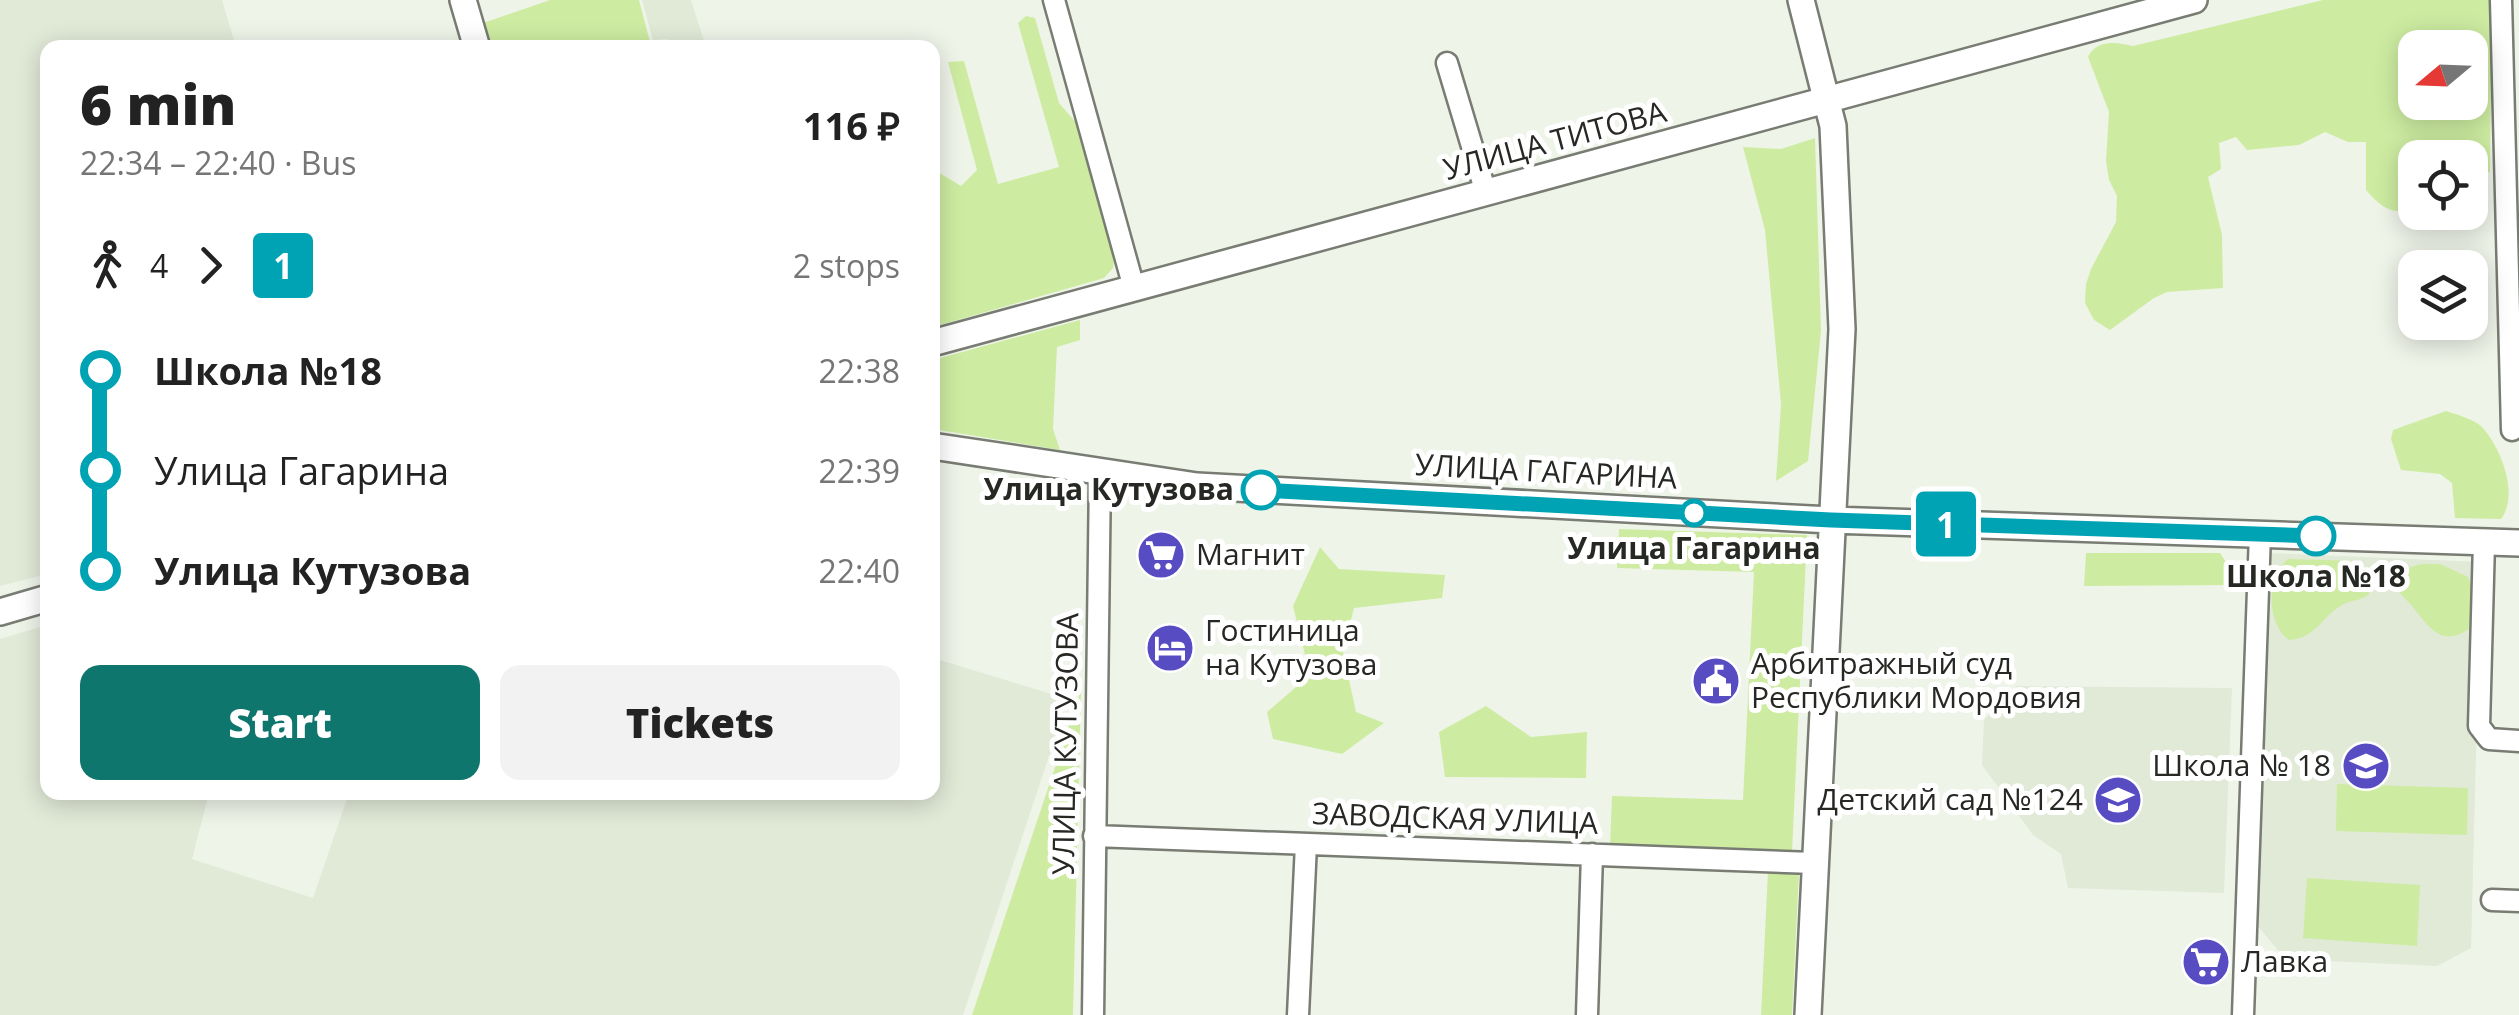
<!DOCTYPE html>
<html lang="en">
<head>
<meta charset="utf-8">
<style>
	:root { --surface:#fff; --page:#f2f2f2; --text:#222; --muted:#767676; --accent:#0f766e }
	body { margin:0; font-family:"Open Sans",sans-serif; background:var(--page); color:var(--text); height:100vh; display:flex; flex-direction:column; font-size:38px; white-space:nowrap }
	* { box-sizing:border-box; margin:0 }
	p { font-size:32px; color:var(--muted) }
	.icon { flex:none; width:55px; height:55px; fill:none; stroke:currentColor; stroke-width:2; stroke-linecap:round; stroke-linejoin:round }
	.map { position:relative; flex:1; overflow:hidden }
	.drawer { position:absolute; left:40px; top:40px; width:900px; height:760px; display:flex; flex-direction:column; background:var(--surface); border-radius:20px; box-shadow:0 5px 25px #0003 }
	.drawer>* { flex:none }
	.badge { padding:0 20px; border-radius:8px; font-size:35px; line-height:65px }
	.needle { width:65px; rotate:251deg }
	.tools { position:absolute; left:2398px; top:30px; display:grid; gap:20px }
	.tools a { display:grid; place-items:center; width:90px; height:90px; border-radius:20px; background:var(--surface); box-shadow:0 5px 25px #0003; font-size:50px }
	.map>.badge { position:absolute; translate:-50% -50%; box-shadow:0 0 0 5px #fff }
	.legs { display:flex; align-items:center; gap:15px; height:110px; padding:0 40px; font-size:32px }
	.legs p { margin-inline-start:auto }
	.headline { display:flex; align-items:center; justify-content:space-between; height:170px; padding:0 40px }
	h1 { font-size:55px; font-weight:800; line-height:75px }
	.action { display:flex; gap:20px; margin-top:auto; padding:20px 40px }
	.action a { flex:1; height:115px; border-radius:20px; background:var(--accent); color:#fff; font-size:40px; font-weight:800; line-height:115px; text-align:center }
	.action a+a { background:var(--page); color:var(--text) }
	ul { padding:0 40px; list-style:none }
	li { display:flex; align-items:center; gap:35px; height:100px; font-size:38px }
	li i { display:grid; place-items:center; width:15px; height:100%; margin:0 12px; background:currentColor }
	li i::after { content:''; width:25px; height:25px; margin:-12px; border:8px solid; border-radius:50%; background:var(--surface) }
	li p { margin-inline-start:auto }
	li:first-child i { background:linear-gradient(#0000 50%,currentColor 0) }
	li:last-child i { background:linear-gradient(currentColor 50%,#0000 0) }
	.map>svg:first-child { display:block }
</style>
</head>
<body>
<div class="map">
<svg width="2519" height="1015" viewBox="0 0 2519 1015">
	<rect width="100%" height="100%" fill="#eff4e9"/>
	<path fill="#e1e9d7" d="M 0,0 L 222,0 L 236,47 L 48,48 L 47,574 L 0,586 Z
		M 642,0 L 691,0 L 706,47 L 673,47 L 668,39 L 653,40 Z
		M 2268,553 L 2481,562 L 2471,948 L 2437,966 L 2285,959 L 2253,920 Z
		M 47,625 L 48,792 L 209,793 L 192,859 L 313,898 L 349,793 L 932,792 L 933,658 L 1068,699 L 963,1015 L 0,1015 L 0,639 Z
		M 2017,686 L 2232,688 L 2224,893 L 2068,888 L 2061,854 L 2033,835 L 1982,765 L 1984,720 Z"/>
	<path fill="#cdeca1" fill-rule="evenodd" d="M 550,0 L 639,0 L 650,42 L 666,42 L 674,47 L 491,47 L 483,23 Z
		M 2323,0 L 2492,0 L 2490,172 L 2476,177 L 2470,192 L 2470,158 L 2415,158 L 2415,207 C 2393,218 2380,206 2366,190 L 2366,142 L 2348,142 L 2325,132 L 2299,145 L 2247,150 L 2236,137 L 2219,143 L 2221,169 L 2208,177 L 2222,235 L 2223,288 L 2167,292 L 2154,298 L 2110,330 L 2094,320 L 2085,303 L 2086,284 L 2091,269 L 2116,222 L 2117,196 L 2109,180 L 2106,161 L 2109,112 L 2088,57 C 2097,39 2116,42 2133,46 ZM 2415,48 L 2470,48 L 2470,102 L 2415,102 Z
		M 1026,16 L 1035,18 L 1059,103 L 1078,125 L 1115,252 L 1113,268 L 1104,278 L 933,327 L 933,169 L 961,186 L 977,170 L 948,62 L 964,61 L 998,184 L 1059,167 L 1018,23 Z
		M 1815,138 L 1821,331 L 1808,461 L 1776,481 L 1781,404 L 1765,230 L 1743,147 L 1781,149 Z
		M 1080,320 L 1080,340 L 1057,347 L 1053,429 L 1060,450 L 933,429 L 933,360 Z
		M 2446,411 C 2458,415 2474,419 2483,428 C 2502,450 2519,495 2501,519 L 2455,518 L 2452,483 L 2440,474 L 2401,470 L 2391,439 L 2393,430 Z
		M 1619,529 L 1807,535 L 1792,852 L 1610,846 L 1612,796 L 1743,800 L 1754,572 L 1617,568 Z
		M 1320,547 L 1339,569 L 1445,575 L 1442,598 L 1354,608 L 1343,652 L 1356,712 L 1384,723 L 1342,754 L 1273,739 L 1267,712 L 1310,675 L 1293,606 Z
		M 2086,553 L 2220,553 L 2241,585 L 2084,586 Z
		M 2288,559 L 2356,561 L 2368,570 L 2369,594 C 2361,601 2355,599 2346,603 C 2322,614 2318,638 2289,640 C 2266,624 2266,576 2288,559 Z
		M 2422,564 L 2440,564 L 2468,577 C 2476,595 2475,609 2470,628 C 2443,648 2430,629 2413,607 C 2405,597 2398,595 2395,582 L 2403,569 Z
		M 1081,690 L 1073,1015 L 972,1015 Z
		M 1486,706 L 1531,737 L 1587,732 L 1586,778 L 1445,777 L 1439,732 Z
		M 2337,784 L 2468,788 L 2467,835 L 2336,831 Z
		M 1768,871 L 1799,873 L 1792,1015 L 1761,1015 Z
		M 2307,878 L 2420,885 L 2417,946 L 2303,938 Z"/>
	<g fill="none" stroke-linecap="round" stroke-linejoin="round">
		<g stroke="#787c73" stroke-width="25">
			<path id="minor" d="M 1054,0 L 1134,288
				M 2501,0 L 2512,430
				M 1447,63 L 1486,193
				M 2484,542 L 2479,726 L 2489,739 L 2519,741
				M 1094,836 L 1814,863
				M 2492,900 L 2519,901
				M 1093,1015 L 1100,473
				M 1298,1015 L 1306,844
				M 1587,1015 L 1592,854
				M 2243,1015 L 2260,533"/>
		</g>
		<g stroke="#787c73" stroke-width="30">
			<path id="major" d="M 463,0 L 477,48
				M 1801,0 L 1833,126 L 1842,329 L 1808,1015
				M 932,343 L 2194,0
				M 932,446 L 1197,486 L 1831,520 L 2519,543
				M 0,612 L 48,598"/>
		</g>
		<use href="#minor" stroke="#fff" stroke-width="20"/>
		<use href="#major" stroke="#fff" stroke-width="25"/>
	</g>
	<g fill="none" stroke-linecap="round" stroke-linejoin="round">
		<g stroke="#fff" stroke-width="22">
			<path id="line-1" d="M 1261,490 L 1831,520 L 2316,536"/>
		</g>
		<use href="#line-1" stroke="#00a3b4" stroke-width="15"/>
	</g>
	<defs>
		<g id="supermarket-disc" transform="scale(2.5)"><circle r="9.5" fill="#584cc3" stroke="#fff"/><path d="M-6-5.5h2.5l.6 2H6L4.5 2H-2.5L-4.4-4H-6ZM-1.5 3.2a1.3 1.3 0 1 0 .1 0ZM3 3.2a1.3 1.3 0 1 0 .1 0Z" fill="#fff"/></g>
		<g id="hotel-disc" transform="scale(2.5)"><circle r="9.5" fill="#584cc3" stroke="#fff"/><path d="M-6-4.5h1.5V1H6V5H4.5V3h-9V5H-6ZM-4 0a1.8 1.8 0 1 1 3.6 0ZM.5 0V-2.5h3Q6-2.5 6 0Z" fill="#fff"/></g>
		<g id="civic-disc" transform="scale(2.5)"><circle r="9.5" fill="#584cc3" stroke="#fff"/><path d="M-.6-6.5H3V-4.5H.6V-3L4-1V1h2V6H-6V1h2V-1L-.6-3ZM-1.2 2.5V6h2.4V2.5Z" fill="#fff"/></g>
		<g id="school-disc" transform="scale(2.5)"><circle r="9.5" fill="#584cc3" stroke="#fff"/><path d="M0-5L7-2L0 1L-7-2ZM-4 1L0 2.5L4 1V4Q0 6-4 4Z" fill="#fff"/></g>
	</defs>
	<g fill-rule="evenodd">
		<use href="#supermarket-disc" x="1161" y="555"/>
		<use href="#hotel-disc" x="1170" y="648"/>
		<use href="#civic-disc" x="1716" y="681"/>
		<use href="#school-disc" x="2366" y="766"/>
		<use href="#school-disc" x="2118" y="800"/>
		<use href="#supermarket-disc" x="2206" y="962"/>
	</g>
	<g fill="#fff" stroke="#00a3b4" stroke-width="5">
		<circle cx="1261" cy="490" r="18"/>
		<circle cx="1694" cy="513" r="12"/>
		<circle cx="2316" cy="536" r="18"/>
	</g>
	<g text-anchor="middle" stroke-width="10" stroke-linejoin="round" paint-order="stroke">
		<g font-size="30" fill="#262824" stroke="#fff">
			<text transform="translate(1555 141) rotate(-15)" y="10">УЛИЦА ТИТОВА</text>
			<text transform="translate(1546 472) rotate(3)" y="10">УЛИЦА ГАГАРИНА</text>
			<text transform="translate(1066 744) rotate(-89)" y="10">УЛИЦА КУТУЗОВА</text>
			<text transform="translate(1455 819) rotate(2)" y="10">ЗАВОДСКАЯ УЛИЦА</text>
		</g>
		<g font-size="30" font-weight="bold" fill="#262824" stroke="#fff">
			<text x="1234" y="500" text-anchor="end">Улица Кутузова</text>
			<text x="1694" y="559">Улица Гагарина</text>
			<text x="2316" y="587">Школа №18</text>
		</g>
		<g font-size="30" fill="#262824" stroke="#fff" text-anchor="start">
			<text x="1196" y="565">Магнит</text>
			<text x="1205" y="641">Гостиница<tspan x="1205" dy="34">на Кутузова</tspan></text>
			<text x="1751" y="674">Арбитражный суд<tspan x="1751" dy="34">Республики Мордовия</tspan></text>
			<text x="2331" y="776" text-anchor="end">Школа № 18</text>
			<text x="2083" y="810" text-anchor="end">Детский сад №124</text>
			<text x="2241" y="972">Лавка</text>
		</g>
	</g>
</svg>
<div class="tools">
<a><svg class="needle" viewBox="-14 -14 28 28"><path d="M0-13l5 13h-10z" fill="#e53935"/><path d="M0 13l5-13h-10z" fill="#767676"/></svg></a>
<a><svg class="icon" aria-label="locate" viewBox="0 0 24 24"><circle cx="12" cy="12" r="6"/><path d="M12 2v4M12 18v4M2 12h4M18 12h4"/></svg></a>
<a><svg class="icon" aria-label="layers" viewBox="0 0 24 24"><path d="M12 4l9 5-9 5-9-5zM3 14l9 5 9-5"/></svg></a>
</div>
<b class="badge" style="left:1946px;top:524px;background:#00a3b4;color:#fff">1</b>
<section class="drawer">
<div class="headline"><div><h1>6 min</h1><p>22:34 – 22:40 · Bus</p></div><b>116 ₽</b></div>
<div class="legs"><svg class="icon" aria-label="walk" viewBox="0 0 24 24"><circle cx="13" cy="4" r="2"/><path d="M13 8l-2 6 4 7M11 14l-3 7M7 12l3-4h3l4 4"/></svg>4<svg class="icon" aria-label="forward" viewBox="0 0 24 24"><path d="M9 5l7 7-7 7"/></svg><b class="badge" style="background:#00a3b4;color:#fff">1</b><p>2 stops</p></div>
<ul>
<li><i style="color:#00a3b4"></i><b>Школа №18</b><p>22:38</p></li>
<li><i style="color:#00a3b4"></i><span>Улица Гагарина</span><p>22:39</p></li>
<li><i style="color:#00a3b4"></i><b>Улица Кутузова</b><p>22:40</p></li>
</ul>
<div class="action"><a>Start</a><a>Tickets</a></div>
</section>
</div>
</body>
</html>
